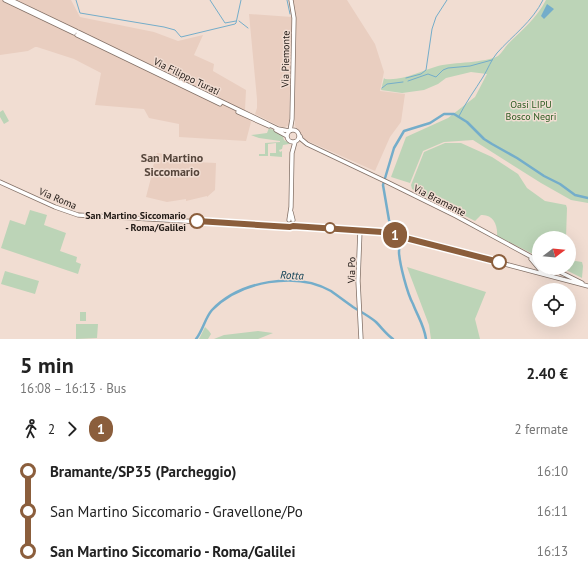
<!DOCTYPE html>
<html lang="it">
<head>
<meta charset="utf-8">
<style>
	:root { --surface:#fff; --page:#f2f2f2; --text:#222; --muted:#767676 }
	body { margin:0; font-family:"PT Sans",sans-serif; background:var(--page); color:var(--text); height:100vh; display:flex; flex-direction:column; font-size:15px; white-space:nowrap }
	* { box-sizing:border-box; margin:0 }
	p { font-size:13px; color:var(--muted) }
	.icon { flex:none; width:22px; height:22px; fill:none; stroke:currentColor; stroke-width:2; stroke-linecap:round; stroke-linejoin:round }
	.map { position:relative; height:339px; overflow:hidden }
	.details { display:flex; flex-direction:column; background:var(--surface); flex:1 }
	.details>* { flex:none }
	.badge { padding:0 8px; border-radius:13px; font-size:14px; line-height:26px }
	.needle { width:26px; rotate:74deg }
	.buttons { position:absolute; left:532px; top:231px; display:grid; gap:8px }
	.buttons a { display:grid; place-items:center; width:44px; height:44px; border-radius:50%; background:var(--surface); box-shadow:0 4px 16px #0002; font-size:20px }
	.map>.badge { position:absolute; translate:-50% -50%; box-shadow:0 0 0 2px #fff }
	.legs { display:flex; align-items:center; gap:6px; height:44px; padding:0 20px; font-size:13px }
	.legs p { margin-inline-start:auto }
	.overview { display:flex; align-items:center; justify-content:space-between; height:68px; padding:0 20px }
	h1 { font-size:22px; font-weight:700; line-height:30px }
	ul { padding:0 20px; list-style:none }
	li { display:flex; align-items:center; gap:14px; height:40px; font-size:15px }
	li i { display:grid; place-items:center; width:6px; height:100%; margin:0 5px; background:currentColor }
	li i::after { content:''; width:10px; height:10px; margin:-5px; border:3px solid; border-radius:50%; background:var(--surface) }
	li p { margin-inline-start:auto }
	li:first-child i { background:linear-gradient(#0000 50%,currentColor 0) }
	li:last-child i { background:linear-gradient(currentColor 50%,#0000 0) }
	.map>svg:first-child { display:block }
</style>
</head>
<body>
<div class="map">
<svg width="588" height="339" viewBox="0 0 588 339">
	<rect width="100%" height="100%" fill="#f1ddd2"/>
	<path fill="#e9cec0" d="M 0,0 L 71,0 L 80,17 L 154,32 L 178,41 L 203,35 L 194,55 L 214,64 L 213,71 L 246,90 L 245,110 L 251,122 L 246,141 L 179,137 L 179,124 L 149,118 L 144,109 L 95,105 L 101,73 L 74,59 L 37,47 L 35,47 L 28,51 L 0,55 Z
		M 293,0 L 347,0 L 375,44 L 384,72 L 380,91 L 405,94 L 401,122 L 390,137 L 375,171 L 301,138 L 300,132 L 295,126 L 295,17 Z
		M 249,14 L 292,17 L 289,125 L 283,128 L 255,114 L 257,108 L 257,99 Z
		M 157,153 L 174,155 L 174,160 L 182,162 L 184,156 L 196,159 L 196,162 L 216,163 L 215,190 L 207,197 L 207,196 L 186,201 L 186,199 L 167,202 L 146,197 L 152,174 L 152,170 Z"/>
	<path fill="#bcd4b7" d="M 546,0 L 588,0 L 588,203 L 571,200 L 541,183 L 473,140 L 444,142 L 423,151 L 410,183 L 391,177 L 406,137 L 448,118 L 475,97 L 487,74 L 471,72 L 446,78 L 438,84 L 424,90 L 402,93 L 381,90 L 384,78 L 385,79 C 404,81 420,71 438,66 C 454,62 485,63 498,56 C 502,53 505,47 508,44 C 523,29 536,19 546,0 Z
		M 3,110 L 9,121 L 4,124 L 0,117 L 0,112 Z
		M 269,128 L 282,134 L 284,140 L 289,143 L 289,144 L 283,145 L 282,149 L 279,150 L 280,152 L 282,151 L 282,157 L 270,156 L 270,153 L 276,153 L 276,143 L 268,144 L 268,156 L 259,156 L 259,154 L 265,154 L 265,143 L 280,142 L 280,141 L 259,138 L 251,135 L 267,133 Z
		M 445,143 L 461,143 L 492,157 L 518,174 L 527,188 L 545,201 L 566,205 L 567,208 L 566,238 L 539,238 L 539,257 L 497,236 C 498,225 493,214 481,215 L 475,221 L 412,189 L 411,185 L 424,152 Z
		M 30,210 L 47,215 L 44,225 L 66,233 L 60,251 L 77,257 L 76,262 L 81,264 L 78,274 L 1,248 L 10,220 L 25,225 Z
		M 569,260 L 582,262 L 583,266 L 582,278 L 562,268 L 569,268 Z
		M 407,267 L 486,292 L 475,319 L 480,339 L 431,339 L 429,325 Z
		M 5,271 L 39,281 L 35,294 L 1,284 Z
		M 80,312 L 86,312 L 86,321 L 80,321 Z
		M 76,324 L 98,324 L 97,338 L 76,339 Z
		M 205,327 L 209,331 L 211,334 L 208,339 L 199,339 Z
		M 258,331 L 273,333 L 258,339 L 214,339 L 224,335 Z"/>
	<path fill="#74adca" d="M 547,4 L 554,9 L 544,19 L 541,16 Z"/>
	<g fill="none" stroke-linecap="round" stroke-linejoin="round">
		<path stroke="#74adca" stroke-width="1" d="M 76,0 L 80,13 L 164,27 L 175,30 L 181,37 L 235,24 L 236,23 L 241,0
			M 210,0 L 225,23 L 236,21
			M 287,0 L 290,14
			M 239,21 L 248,28
			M 406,78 L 421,74 L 426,70 L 432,29 L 436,17 L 447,0
			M 408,81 L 428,74 L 436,77 L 443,70 L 448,68 L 470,66 L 492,60
			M 382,88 L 387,84 L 403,82
			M 459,116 C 466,102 475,90 483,77 C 488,69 491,60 497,53 C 513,35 532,22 543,0"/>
		<path stroke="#74adca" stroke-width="2.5" d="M 196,339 C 203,330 205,318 212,310 C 240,281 296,271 331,291 C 338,296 346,302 353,307 C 361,312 369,316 376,322 C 382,328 386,334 393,339
			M 426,339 C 424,325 418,317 413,304 C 407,293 400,265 399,253 C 399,247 400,240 399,234 L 393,227 L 389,220 L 383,185 L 394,148 L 404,131 L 430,123 L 444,114 L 454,114 L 467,122 L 484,139 L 492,144 L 517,158 L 544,176 L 560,184 L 575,195 L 588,198"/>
		<g stroke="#837167" stroke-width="5">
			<path id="secondary" d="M 5,0 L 74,33
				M 11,0 L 76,31
				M 78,32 L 239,110 L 278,129 L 289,131
				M 77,35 L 220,104
				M 238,112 L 269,126
				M287 136a6 6 0 1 1 12 0a6 6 0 1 1-12 0Z
				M 276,130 L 287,136
				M 290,131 L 292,119 L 294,18 L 291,0
				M 300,136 L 301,139 L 307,144 L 387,182 L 456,216 L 539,261
				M 0,182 L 55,207 L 78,215 L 290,227 L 293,226 L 383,232 L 588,286
				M 291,212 L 293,220
				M 289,220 L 291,207 L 292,153 L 295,142
				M 360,230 L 358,281 L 361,339
				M 531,259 L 541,271 L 546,274
				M 552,268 L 582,283"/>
		</g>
		<use href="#secondary" stroke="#fff" stroke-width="3.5"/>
	</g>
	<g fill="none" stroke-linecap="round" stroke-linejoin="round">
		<g stroke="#fff" stroke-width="9">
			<path id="line-1" d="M 197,221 L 290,227 L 293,226 L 382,232 L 499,262"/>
		</g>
		<use href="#line-1" stroke="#8b5e3c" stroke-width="6"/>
	</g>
	<g fill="#fff" stroke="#8b5e3c" stroke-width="2">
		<circle cx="197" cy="221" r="7"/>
		<circle cx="330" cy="228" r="5"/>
		<circle cx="499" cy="262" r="7"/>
	</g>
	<g text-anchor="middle" stroke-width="3" stroke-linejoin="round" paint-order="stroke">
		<g font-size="10" fill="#1f1814" stroke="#f1ddd2">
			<text transform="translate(285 59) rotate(-89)" y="4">Via Piemonte</text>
			<text transform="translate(187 76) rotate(26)" y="4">Via Filippo Turati</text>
			<text transform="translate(58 198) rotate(23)" y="4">Via Roma</text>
			<text transform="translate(440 200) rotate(27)" y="4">Via Bramante</text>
			<text transform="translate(351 270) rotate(-89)" y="4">Via Po</text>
		</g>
		<g font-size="10" fill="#2c5c21" stroke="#f1ddd2">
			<text x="531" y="108">Oasi LIPU<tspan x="531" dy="12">Bosco Negri</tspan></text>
		</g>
		<g font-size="10" font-weight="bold" fill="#1f1814" stroke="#f1ddd2" text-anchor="end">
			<text x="186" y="219">San Martino Siccomario<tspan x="186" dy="12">- Roma/Galilei</tspan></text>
		</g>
		<g font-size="11" font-style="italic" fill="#0b3d52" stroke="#f1ddd2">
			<text transform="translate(292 275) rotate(3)" y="4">Rotta</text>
		</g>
		<g font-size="12" font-weight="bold" fill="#54443a" stroke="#f1ddd2">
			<text x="172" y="162">San Martino<tspan x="172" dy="14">Siccomario</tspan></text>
		</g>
	</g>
</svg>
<div class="buttons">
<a><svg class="needle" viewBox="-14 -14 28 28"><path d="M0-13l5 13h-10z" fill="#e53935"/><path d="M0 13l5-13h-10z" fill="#767676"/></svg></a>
<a><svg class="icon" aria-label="locate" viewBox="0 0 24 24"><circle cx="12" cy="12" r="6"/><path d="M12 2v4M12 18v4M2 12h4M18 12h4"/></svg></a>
</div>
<b class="badge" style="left:395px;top:235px;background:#8b5e3c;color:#fff">1</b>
</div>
<section class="details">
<div class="overview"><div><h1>5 min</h1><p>16:08 – 16:13 · Bus</p></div><b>2.40 €</b></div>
<div class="legs"><svg class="icon" aria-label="walk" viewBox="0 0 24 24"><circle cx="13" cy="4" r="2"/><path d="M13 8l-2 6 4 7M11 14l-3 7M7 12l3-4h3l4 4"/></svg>2<svg class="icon" aria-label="forward" viewBox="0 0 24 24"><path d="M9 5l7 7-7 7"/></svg><b class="badge" style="background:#8b5e3c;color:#fff">1</b><p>2 fermate</p></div>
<ul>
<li><i style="color:#8b5e3c"></i><b>Bramante/SP35 (Parcheggio)</b><p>16:10</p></li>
<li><i style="color:#8b5e3c"></i><span>San Martino Siccomario - Gravellone/Po</span><p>16:11</p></li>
<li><i style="color:#8b5e3c"></i><b>San Martino Siccomario - Roma/Galilei</b><p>16:13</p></li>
</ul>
</section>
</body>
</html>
